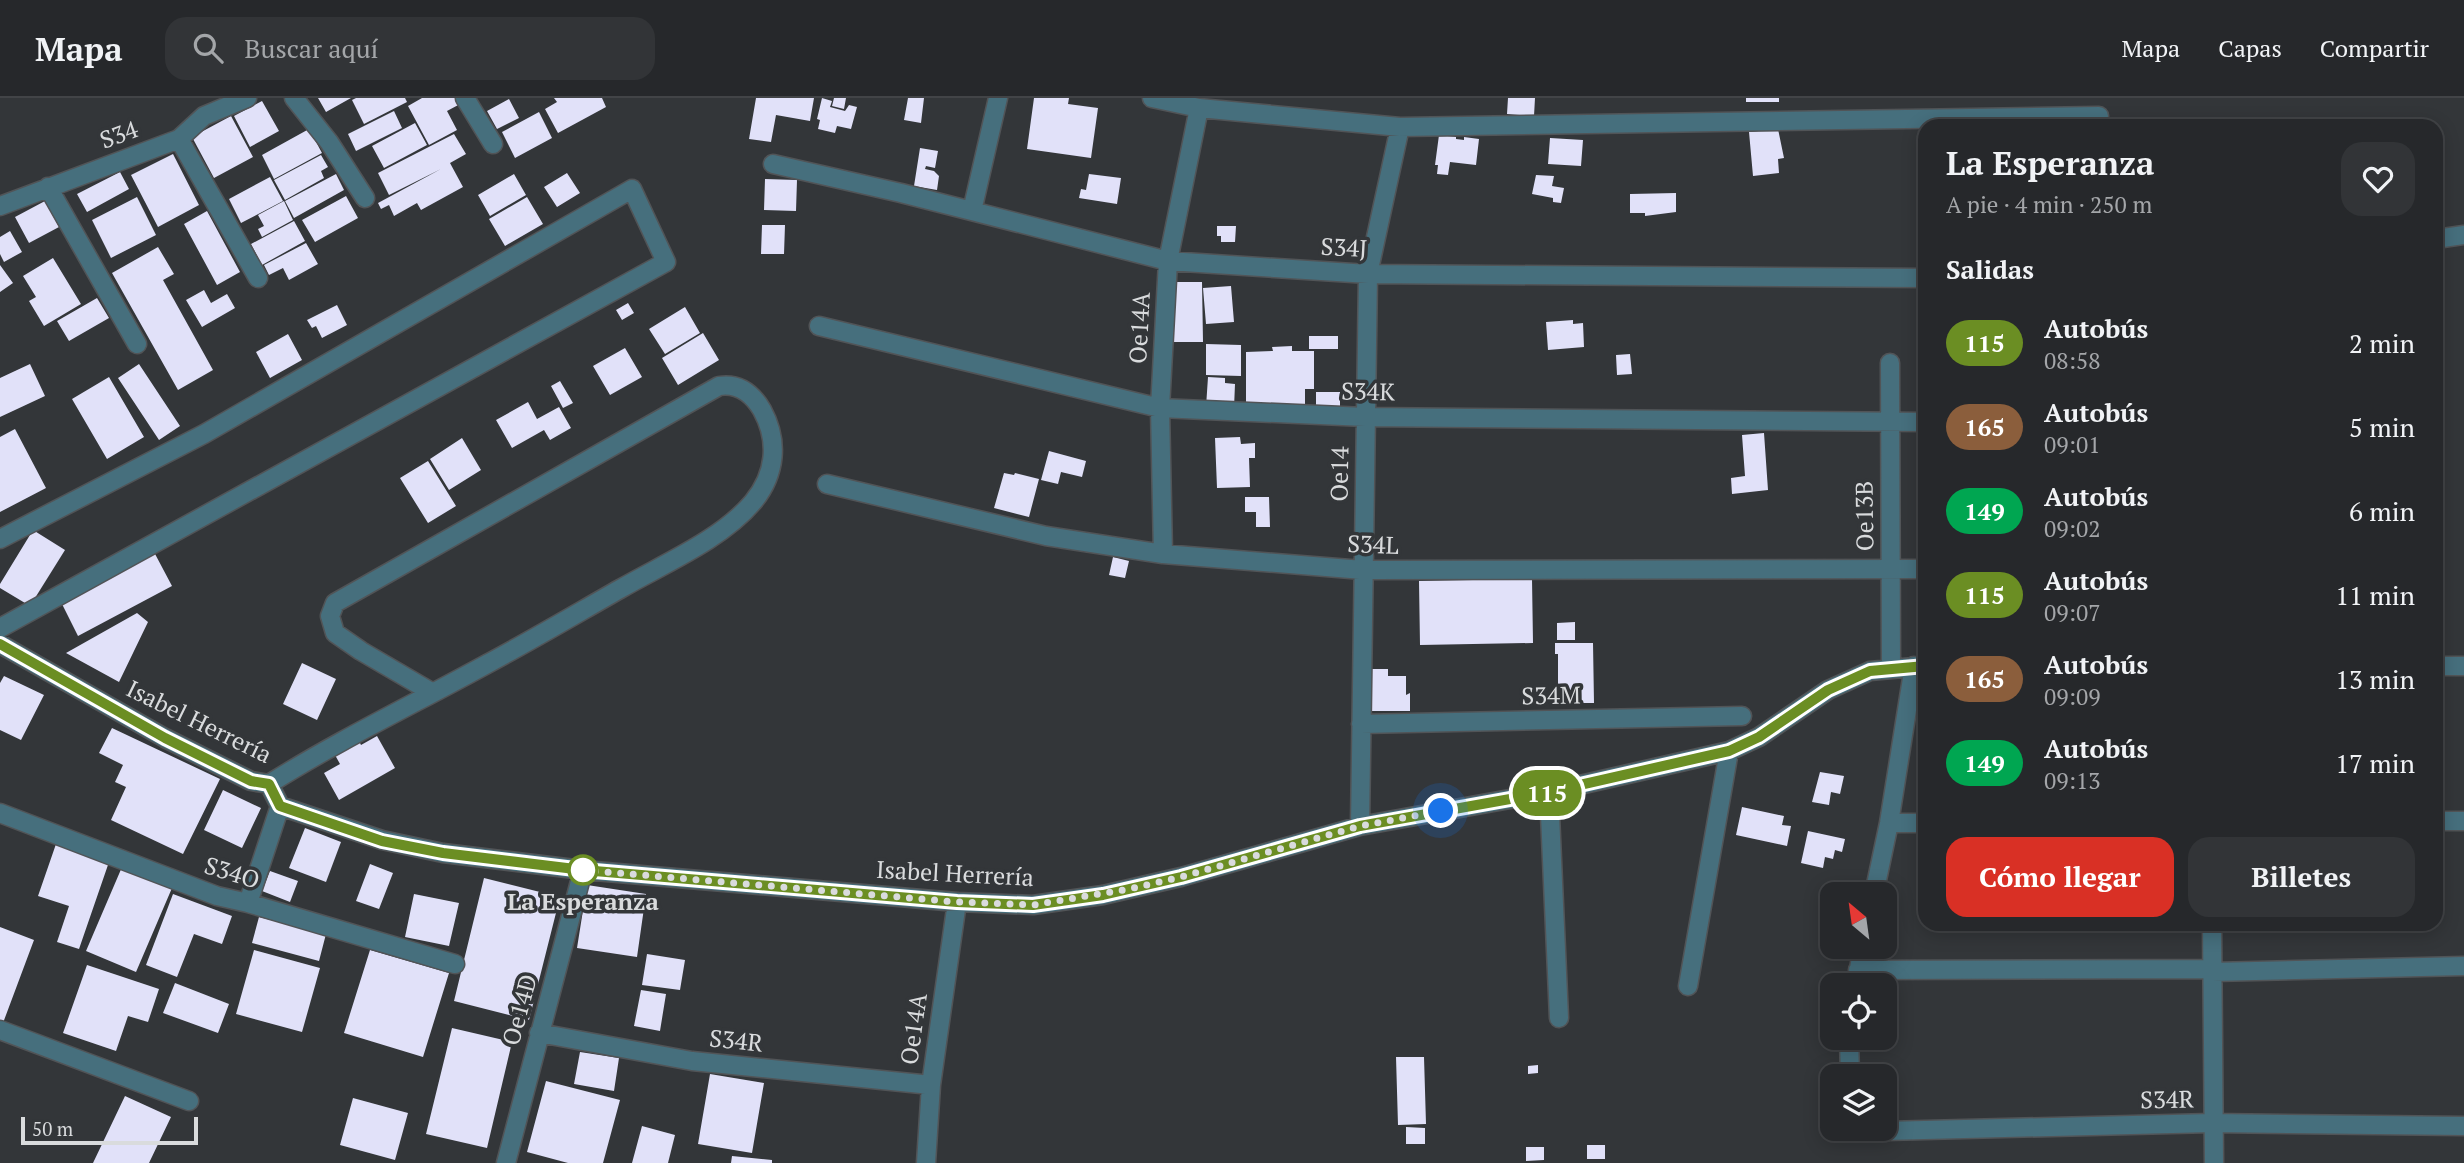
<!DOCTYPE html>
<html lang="es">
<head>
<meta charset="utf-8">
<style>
	:root { --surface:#26282b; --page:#323437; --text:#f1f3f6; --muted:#a4a6a9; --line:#424447; --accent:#d93025 }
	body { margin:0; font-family:"PT Serif",serif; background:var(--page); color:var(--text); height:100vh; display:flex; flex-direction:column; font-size:26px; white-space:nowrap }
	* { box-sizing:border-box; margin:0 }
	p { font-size:23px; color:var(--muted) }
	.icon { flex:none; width:38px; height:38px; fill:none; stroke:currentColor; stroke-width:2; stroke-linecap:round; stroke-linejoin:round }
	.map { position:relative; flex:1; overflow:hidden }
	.details { position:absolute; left:1918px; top:21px; width:525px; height:812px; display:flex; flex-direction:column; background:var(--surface); border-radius:21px; box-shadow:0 4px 18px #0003,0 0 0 2px var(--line) }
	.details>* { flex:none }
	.badge { padding:0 14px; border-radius:23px; font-size:24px; line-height:46px }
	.needle { width:46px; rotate:331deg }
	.fabs { position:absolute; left:1820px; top:784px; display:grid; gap:14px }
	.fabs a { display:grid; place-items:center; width:77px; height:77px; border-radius:14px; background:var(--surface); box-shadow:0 4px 18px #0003,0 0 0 2px var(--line); font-size:35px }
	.scale { position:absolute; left:21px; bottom:18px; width:177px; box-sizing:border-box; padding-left:7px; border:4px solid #d9dbdd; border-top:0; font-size:19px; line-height:24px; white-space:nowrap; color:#d9dbdd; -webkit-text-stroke:5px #333639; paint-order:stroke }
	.you { position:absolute; width:35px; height:35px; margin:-18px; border:5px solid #fff; border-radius:50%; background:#1a73e8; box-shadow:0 0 0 10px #1a73e833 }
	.map>.badge { position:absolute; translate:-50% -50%; box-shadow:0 0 0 4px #fff }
	h2 { padding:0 28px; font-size:26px; line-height:63px }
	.round { display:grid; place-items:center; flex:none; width:74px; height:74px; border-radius:21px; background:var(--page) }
	.headline { display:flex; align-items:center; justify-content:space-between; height:119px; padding:0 28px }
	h1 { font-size:33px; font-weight:600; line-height:52px }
	.button { display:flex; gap:14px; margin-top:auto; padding:14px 28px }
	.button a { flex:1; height:80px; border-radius:21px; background:var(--accent); color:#fff; font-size:28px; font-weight:600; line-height:80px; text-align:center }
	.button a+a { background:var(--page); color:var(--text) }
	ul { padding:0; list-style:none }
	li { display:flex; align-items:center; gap:21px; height:84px; padding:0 28px }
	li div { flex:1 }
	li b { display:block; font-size:26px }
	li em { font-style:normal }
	li .badge { min-width:77px; font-weight:700; text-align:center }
	header { display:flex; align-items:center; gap:42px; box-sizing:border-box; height:98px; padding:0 35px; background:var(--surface); border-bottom:2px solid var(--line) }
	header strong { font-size:33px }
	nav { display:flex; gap:38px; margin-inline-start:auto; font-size:24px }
	.search { width:490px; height:63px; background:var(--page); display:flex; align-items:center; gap:18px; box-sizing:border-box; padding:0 24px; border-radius:21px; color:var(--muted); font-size:26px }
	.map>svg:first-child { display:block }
</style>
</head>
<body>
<header>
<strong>Mapa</strong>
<div class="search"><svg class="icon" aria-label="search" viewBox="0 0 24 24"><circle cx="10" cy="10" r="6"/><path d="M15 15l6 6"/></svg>Buscar aquí</div>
<nav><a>Mapa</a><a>Capas</a><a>Compartir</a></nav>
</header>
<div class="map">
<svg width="2464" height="1065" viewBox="0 0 2464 1065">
	<rect width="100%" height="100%" fill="#333639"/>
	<path fill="#e1e1f9" d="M 318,0 L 351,0 L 326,14 Z
		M 356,0 L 405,0 L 407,4 L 364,26 L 352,2 Z
		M 422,0 L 459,0 L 462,5 L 447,13 L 457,32 L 429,47 L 408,8 Z
		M 554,0 L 602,0 L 606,9 L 558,35 L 545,11 L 557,4 Z
		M 756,0 L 814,0 L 810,23 L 776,17 L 771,44 L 749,41 Z
		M 822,0 L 832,3 L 830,9 L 845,13 L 849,7 L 857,9 L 851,31 L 837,28 L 835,35 L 818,31 L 820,22 L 817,21 Z
		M 834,0 L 846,0 L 844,11 L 832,8 Z
		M 908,0 L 924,0 L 921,25 L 904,22 Z
		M 1034,0 L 1069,0 L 1068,6 L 1098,10 L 1091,60 L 1027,51 Z
		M 1508,0 L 1535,0 L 1534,18 L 1507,16 Z
		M 1746,0 L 1779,0 L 1779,4 L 1746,4 Z
		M 509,1 L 519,20 L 497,31 L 487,13 Z
		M 262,3 L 279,33 L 250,49 L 234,18 Z
		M 394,13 L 402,30 L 356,53 L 348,36 Z
		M 539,14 L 552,40 L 515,60 L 502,34 Z
		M 231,18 L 253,59 L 214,80 L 192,39 Z
		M 415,25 L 427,47 L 384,70 L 372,48 Z
		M 309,31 L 322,55 L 274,81 L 262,57 Z
		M 1778,31 L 1784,60 L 1778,61 L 1779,75 L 1753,78 L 1749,34 Z
		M 454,36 L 466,56 L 450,65 L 463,89 L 421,112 L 417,105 L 394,118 L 389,107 L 381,111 L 378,105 L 441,71 L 389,97 L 378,75 Z
		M 1439,37 L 1456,39 L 1456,41 L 1464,42 L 1464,39 L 1479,41 L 1476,67 L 1450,64 L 1448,77 L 1437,76 L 1438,67 L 1435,67 Z
		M 1550,40 L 1583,42 L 1581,68 L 1548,66 Z
		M 920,50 L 938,53 L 935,70 L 926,68 L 925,71 L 934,73 L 939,78 L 937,92 L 914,88 Z
		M 173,56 L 199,107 L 158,129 L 131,77 Z
		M 321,57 L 328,69 L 321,73 L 324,80 L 285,102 L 274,82 Z
		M 120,74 L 129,91 L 87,114 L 77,96 Z
		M 567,75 L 580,95 L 557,109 L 544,89 Z
		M 336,76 L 344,92 L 294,120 L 285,103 Z
		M 514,76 L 526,97 L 490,118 L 478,97 Z
		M 1089,76 L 1121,80 L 1117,106 L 1079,100 L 1081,91 L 1086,92 Z
		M 1536,77 L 1554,78 L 1552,88 L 1564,90 L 1561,105 L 1553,104 L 1553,100 L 1532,96 Z
		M 270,79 L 283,103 L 241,125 L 229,101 Z
		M 765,81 L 797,82 L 796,113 L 764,112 Z
		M 1676,95 L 1676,114 L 1645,118 L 1645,115 L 1630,115 L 1630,96 Z
		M 346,98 L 358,120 L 315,144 L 302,122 Z
		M 137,99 L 156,137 L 111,160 L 92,122 Z
		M 527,99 L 543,126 L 505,148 L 489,121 Z
		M 45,103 L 59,129 L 29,145 L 15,119 Z
		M 284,103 L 293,122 L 262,139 L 258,131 L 264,128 L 258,117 Z
		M 207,113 L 240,174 L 217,187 L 184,126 Z
		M 294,123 L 305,143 L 262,167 L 251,146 Z
		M 762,127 L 785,127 L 784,156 L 761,156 Z
		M 1217,128 L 1236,128 L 1235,144 L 1221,144 L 1221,138 L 1217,138 Z
		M 10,133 L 22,154 L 4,164 L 0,156 L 0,139 Z
		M 306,145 L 318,166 L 289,182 L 283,170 L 269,177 L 264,167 Z
		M 158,149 L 174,176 L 163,182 L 213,272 L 178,292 L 112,175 Z
		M 53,160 L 81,206 L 44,228 L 29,203 L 36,199 L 23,178 Z
		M 0,167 L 13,185 L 0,194 Z
		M 1170,184 L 1202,184 L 1203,244 L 1171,244 Z
		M 1231,188 L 1234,224 L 1206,226 L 1203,190 Z
		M 204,192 L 211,205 L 227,196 L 235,210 L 202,229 L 186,202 Z
		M 97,200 L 109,220 L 69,243 L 57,223 Z
		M 628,205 L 634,215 L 622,222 L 616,212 Z
		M 337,207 L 347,227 L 322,240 L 316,228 L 312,230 L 307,222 Z
		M 685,209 L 700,235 L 665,256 L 649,231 Z
		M 1573,222 L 1573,226 L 1583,225 L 1584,249 L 1548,252 L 1546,224 Z
		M 703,235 L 719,262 L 678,287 L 662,260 Z
		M 288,236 L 302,262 L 270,280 L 256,254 Z
		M 1309,238 L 1338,238 L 1338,251 L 1309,251 Z
		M 1206,246 L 1241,247 L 1241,278 L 1206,277 Z
		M 1292,248 L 1292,253 L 1314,253 L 1314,291 L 1305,291 L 1305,311 L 1246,307 L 1246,254 L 1273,253 L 1272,249 Z
		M 625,250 L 642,279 L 610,297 L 593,268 Z
		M 1630,256 L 1632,276 L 1617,277 L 1616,257 Z
		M 30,266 L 45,298 L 0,319 L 0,280 Z
		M 139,266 L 180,328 L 159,342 L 118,280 Z
		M 109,279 L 144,339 L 107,361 L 72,301 Z
		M 1208,279 L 1225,280 L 1225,285 L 1235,286 L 1234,310 L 1206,309 Z
		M 560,283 L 573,305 L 563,310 L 551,288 Z
		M 1316,294 L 1340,294 L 1340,311 L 1316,312 Z
		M 528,304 L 537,321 L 559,309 L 571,330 L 550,342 L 544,332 L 512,350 L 496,322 Z
		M 15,331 L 46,390 L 0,414 L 0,339 Z
		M 1764,335 L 1768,392 L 1732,396 L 1731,380 L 1745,378 L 1742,337 Z
		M 1240,339 L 1241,346 L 1255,345 L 1255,360 L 1249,360 L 1250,389 L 1217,390 L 1215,340 Z
		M 462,340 L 481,372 L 449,392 L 430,361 Z
		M 1049,353 L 1086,363 L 1082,379 L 1061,374 L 1058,386 L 1041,382 Z
		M 428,363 L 456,408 L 428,425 L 400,380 Z
		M 1004,375 L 1014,377 L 1015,375 L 1039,381 L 1029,419 L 994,410 Z
		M 1245,399 L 1269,399 L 1270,429 L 1256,429 L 1256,414 L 1245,414 Z
		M 33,432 L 65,452 L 30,508 L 0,490 L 0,486 Z
		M 154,454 L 172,488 L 78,538 L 61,504 Z
		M 1113,459 L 1129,463 L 1125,480 L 1109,477 Z
		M 1532,481 L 1533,545 L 1420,547 L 1419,483 Z
		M 137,515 L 148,524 L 119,584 L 66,555 Z
		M 1575,524 L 1575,542 L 1557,542 L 1557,525 Z
		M 1555,545 L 1593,545 L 1594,605 L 1568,605 L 1568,593 L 1558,593 L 1558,556 L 1555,556 Z
		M 302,565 L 336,581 L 317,622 L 283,606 Z
		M 1368,571 L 1388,571 L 1388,578 L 1406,578 L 1406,597 L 1410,595 L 1410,613 L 1363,613 Z
		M 4,578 L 44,597 L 21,642 L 0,632 L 0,585 Z
		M 112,630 L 220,681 L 183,756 L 111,722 L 126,689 L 115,684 L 123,667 L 99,655 Z
		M 377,638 L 395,670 L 339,702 L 324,675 L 340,666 L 335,657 L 359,643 L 361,647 Z
		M 1820,674 L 1844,678 L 1840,696 L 1831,694 L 1829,707 L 1812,704 Z
		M 223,692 L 261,710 L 242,750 L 204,732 Z
		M 1742,709 L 1784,718 L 1782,727 L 1791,728 L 1787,748 L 1736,737 Z
		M 305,730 L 341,744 L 326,784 L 289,770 Z
		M 1808,733 L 1845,741 L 1842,754 L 1835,752 L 1833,761 L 1825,759 L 1823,770 L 1801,765 Z
		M 56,746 L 109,764 L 79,851 L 57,844 L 69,808 L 38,798 Z
		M 370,766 L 393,775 L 379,811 L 356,803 Z
		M 122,769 L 172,790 L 136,874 L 86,853 Z
		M 270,773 L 298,783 L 290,804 L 262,793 Z
		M 484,780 L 560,799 L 529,922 L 454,903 Z
		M 587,787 L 646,796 L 637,859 L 577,850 Z
		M 173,796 L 232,818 L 222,846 L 194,836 L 177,879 L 146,867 Z
		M 414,796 L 459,805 L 449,848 L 405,839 Z
		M 259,819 L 326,836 L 319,863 L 252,845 Z
		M 0,829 L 34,842 L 3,925 L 0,924 Z
		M 254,852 L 320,870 L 302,934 L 236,916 Z
		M 370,852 L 449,875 L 423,959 L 344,935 Z
		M 647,856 L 685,862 L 680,892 L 642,887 Z
		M 87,867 L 159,891 L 148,924 L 128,918 L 116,953 L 63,935 Z
		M 175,885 L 229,906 L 218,935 L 163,915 Z
		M 641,892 L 666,896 L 660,933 L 634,928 Z
		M 452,930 L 512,944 L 487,1050 L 426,1036 Z
		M 580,954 L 619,960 L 614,993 L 574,986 Z
		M 1396,959 L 1424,959 L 1426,1026 L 1398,1027 Z
		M 1538,967 L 1538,975 L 1528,976 L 1528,968 Z
		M 710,976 L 764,985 L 752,1055 L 698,1046 Z
		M 546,983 L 620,1002 L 603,1065 L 568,1065 L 527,1054 Z
		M 125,998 L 171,1019 L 149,1065 L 93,1065 Z
		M 353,1000 L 408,1015 L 395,1062 L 340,1047 Z
		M 642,1028 L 675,1037 L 668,1065 L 632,1065 Z
		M 1406,1029 L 1425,1030 L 1425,1046 L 1406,1046 Z
		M 1587,1047 L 1605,1047 L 1605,1061 L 1587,1061 Z
		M 1526,1049 L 1544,1049 L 1544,1062 L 1526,1063 Z
		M 732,1058 L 772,1062 L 772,1065 L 731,1065 Z"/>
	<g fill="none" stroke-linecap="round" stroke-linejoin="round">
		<g stroke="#515457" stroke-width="21">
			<path id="minor" d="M 294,0 L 329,44 L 365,100
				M 465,0 L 493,46
				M 1152,0 L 1199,10 L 1400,29 L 2099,18
				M 179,41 L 258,180
				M 773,66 L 901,95 L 1168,163 L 1368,176 L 1925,180
				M 48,89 L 137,246
				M 0,108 L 179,41 L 204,18 L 247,0
				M 972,113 L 998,0
				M 2436,141 L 2464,137
				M 819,228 L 1160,310 L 1365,319 L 1925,324
				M 1890,265 L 1891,571
				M 827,386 L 1046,438 L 1163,456 L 1363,472 L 1925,471
				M 0,441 L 204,336 L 632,91 L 666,164 L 0,530
				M 1163,456 L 1160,310 L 1168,163 L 1199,10
				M 0,546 L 165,640 L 251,683 L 269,686 L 280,708 L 382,742 L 443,755 L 583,772 L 957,804 L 1033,807 L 1103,797 L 1181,779 L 1360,728 L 1549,694 L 1729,653 L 1759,639 L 1828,592 L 1870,573 L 1925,568
				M 2436,568 L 2464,568
				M 1361,626 L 1742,618
				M 269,686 C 339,642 414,606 487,566 C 532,542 576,516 620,491 C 663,466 721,442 753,404 C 776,376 779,343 762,312 C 752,295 738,285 719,288 L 335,505 L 330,518 L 335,535 L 361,553 L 433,595
				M 1549,694 L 1559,920
				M 0,715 L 217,798 L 248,805 L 455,866
				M 2436,723 L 2464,723
				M 1889,725 L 1925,725
				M 1360,728 L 1368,176 L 1400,29
				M 1874,796 L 1889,725 L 1914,568
				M 248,805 L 280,708
				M 2212,826 L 2214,1065
				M 1858,872 L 2212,871 L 2212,874 L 2464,868
				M 1856,887 L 1863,849
				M 1688,888 L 1729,653
				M 0,932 L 189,1003
				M 539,935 L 692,963 L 931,987
				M 1849,940 L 1850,978
				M 1872,1031 L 1885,1033 L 2212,1025 L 2464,1028
				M 506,1065 L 583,772
				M 926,1065 L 931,987 L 957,804"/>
		</g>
		<use href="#minor" stroke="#466f7d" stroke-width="18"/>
	</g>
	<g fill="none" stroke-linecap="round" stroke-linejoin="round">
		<g stroke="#fff" stroke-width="16">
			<path id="line" d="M 0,546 L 165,640 L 251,683 L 269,686 L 280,708 L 382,743 L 443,755 L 583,772 L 957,804 L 1033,807 L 1103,797 L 1181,779 L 1360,728 L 1549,694 L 1729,653 L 1759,639 L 1828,592 L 1870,573 L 1925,568"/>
		</g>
		<use href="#line" stroke="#6b8e23" stroke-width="10"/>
		<path stroke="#d9dbdd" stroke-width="7" stroke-dasharray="0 12.6" d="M 583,772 L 957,804 L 1033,807 L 1129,791 L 1181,779 L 1360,728 L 1441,713"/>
	</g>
	<circle fill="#fff" stroke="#6b8e23" stroke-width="3.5" cx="583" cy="772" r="14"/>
	<g text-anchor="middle" stroke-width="7" stroke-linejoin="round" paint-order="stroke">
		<g font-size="24" fill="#d9dbdd" stroke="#333639">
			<text transform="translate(119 37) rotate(-20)" y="8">S34</text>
			<text transform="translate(1344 150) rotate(3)" y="8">S34J</text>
			<text transform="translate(1140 230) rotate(-87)" y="8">Oe14A</text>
			<text transform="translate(1368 294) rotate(1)" y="8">S34K</text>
			<text transform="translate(1340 376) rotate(-89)" y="8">Oe14</text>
			<text transform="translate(1865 418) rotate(-91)" y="8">Oe13B</text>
			<text transform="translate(1373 447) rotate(2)" y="8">S34L</text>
			<text transform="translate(1551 598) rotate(-1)" y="8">S34M</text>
			<text transform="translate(199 624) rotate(26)" y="8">Isabel Herrería</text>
			<text transform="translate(232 775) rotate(17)" y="8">S34O</text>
			<text transform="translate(955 776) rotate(3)" y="8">Isabel Herrería</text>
			<text transform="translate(520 912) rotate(-75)" y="8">Oe14D</text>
			<text transform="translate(914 931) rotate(-82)" y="8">Oe14A</text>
			<text transform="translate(736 943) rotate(6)" y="8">S34R</text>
			<text transform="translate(2167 1002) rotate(-1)" y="8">S34R</text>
		</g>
		<g font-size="24" font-weight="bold" fill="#d9dbdd" stroke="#333639">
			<text x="583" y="812">La Esperanza</text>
		</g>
	</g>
</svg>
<div class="fabs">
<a><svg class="needle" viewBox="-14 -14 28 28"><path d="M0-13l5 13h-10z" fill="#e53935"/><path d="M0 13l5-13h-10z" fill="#a4a6a9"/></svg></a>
<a><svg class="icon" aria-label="locate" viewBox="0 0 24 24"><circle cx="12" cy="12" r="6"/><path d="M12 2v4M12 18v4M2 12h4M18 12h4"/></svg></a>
<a><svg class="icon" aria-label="layers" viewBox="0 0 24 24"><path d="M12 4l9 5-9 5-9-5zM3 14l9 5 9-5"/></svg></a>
</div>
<div class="scale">50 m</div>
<div class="you" style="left:1441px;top:713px"></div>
<b class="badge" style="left:1547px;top:695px;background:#6b8e23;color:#fff">115</b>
<section class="details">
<div class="headline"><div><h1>La Esperanza</h1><p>A pie · 4 min · 250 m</p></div><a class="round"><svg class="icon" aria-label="heart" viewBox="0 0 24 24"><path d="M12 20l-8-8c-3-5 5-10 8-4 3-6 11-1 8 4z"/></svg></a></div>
<h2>Salidas</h2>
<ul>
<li><span class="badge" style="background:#6b8e23;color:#fff">115</span><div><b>Autobús</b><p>08:58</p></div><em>2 min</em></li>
<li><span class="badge" style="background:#8b5e3c;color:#fff">165</span><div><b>Autobús</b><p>09:01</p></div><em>5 min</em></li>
<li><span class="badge" style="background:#00a651;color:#fff">149</span><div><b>Autobús</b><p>09:02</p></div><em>6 min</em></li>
<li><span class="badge" style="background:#6b8e23;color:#fff">115</span><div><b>Autobús</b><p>09:07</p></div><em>11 min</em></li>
<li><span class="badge" style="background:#8b5e3c;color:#fff">165</span><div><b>Autobús</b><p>09:09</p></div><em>13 min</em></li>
<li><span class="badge" style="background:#00a651;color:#fff">149</span><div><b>Autobús</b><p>09:13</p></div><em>17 min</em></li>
</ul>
<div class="button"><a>Cómo llegar</a><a>Billetes</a></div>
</section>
</div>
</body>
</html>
